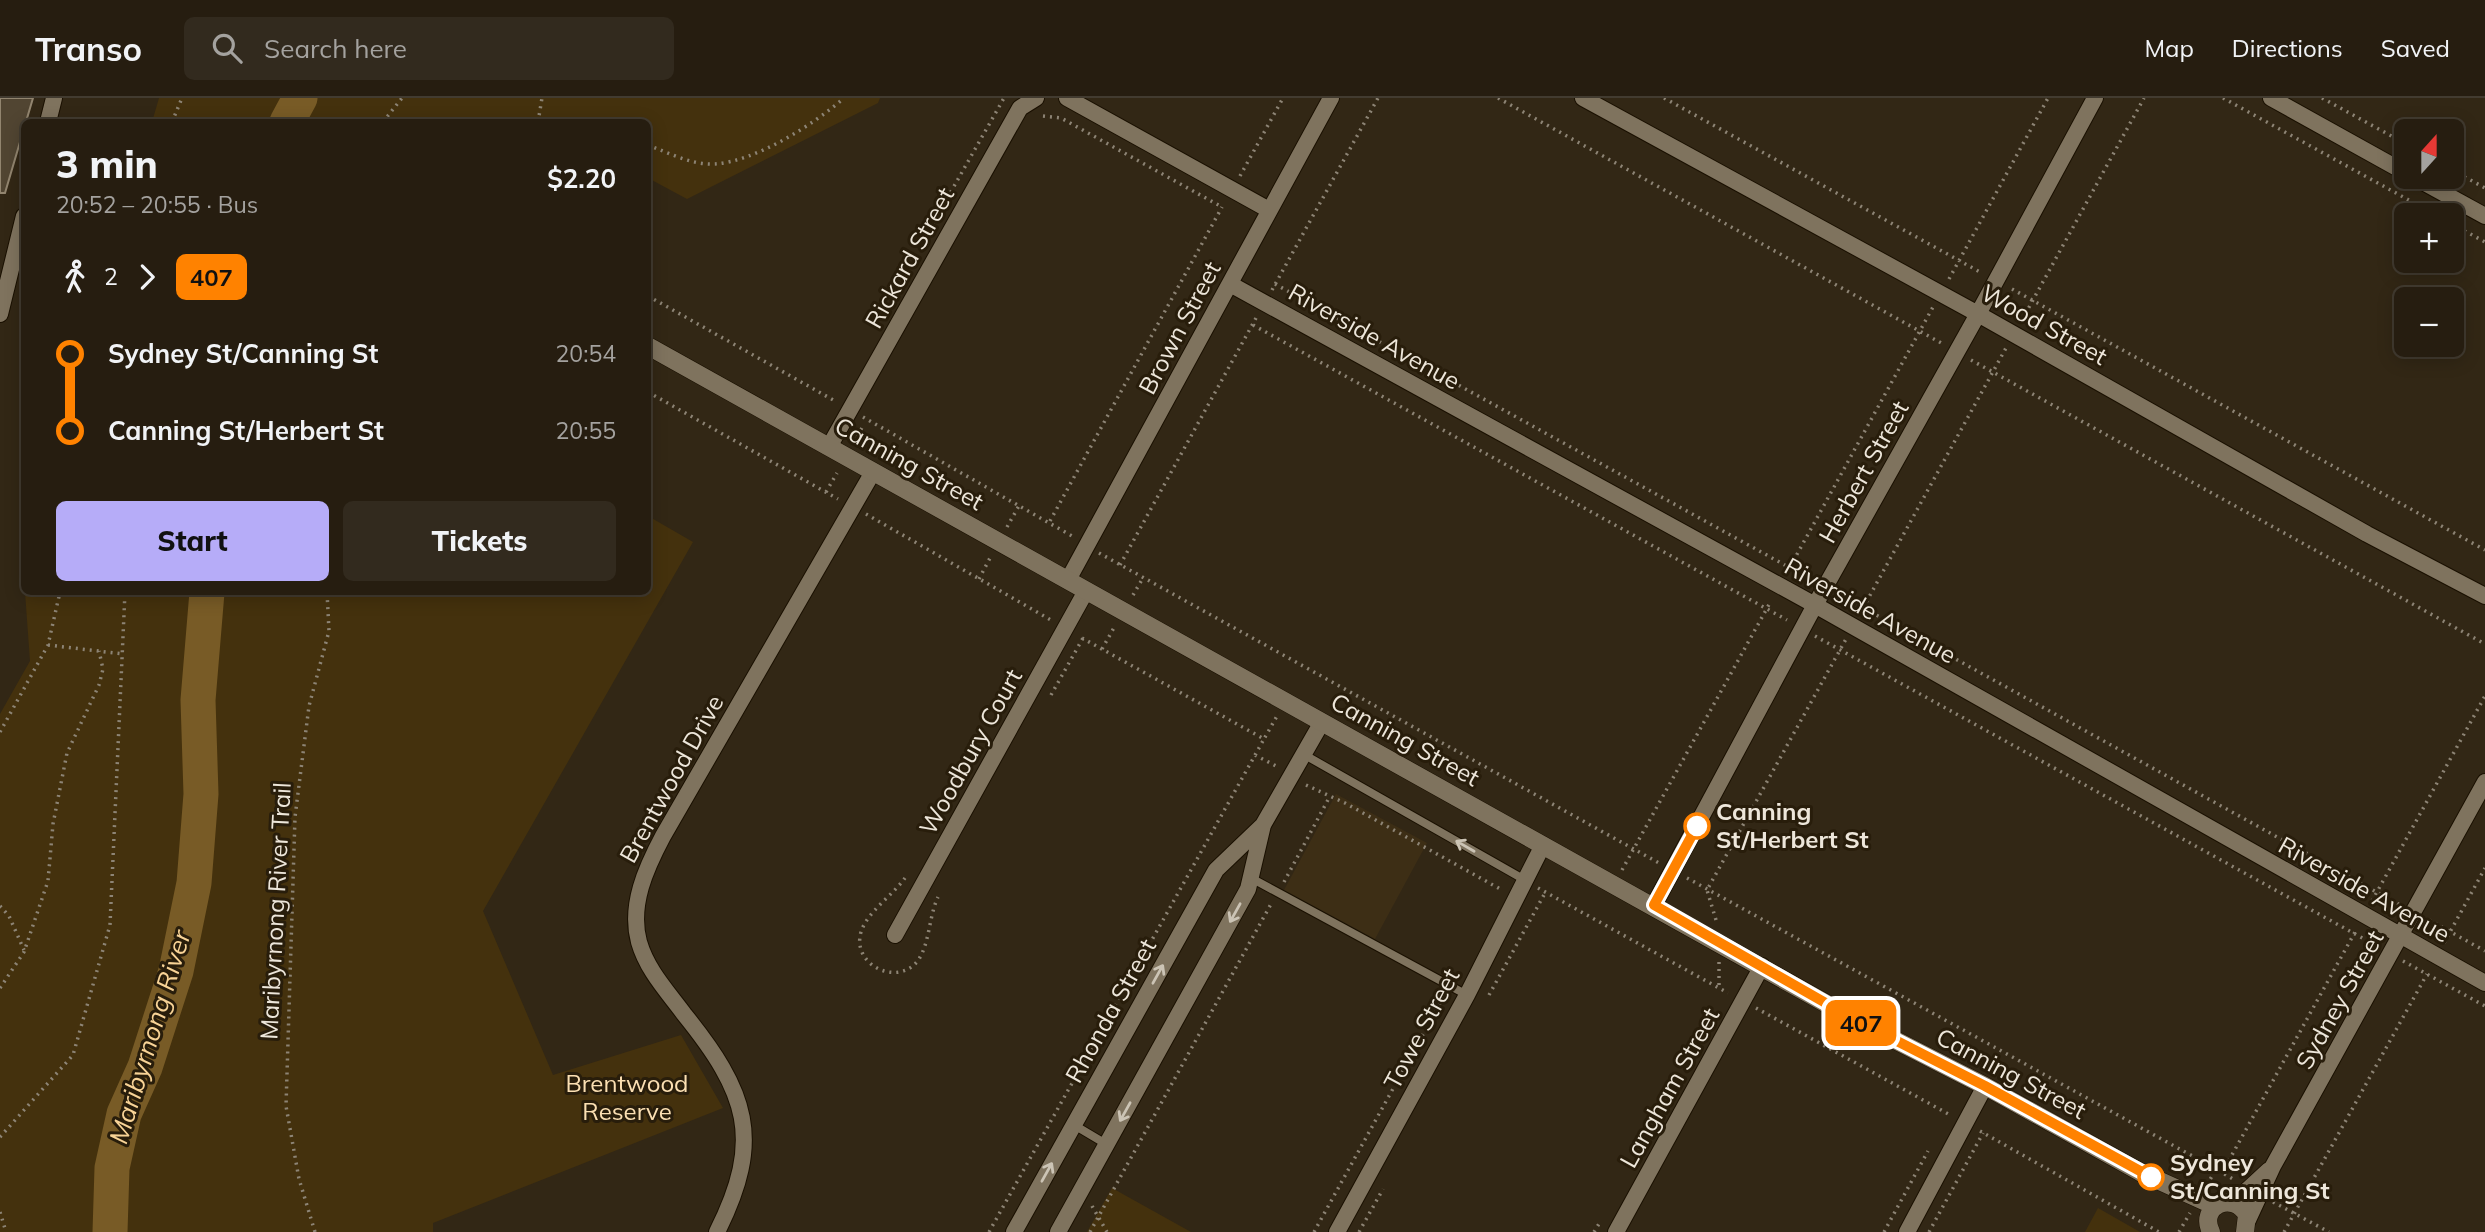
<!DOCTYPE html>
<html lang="en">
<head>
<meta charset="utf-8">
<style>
	:root { --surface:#261d10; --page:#322a1e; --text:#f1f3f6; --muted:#a4a29f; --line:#423b30; --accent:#b6acf8 }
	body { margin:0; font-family:Mulish,sans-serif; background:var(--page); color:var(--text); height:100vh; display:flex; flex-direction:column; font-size:26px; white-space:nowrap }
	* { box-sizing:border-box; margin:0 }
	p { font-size:23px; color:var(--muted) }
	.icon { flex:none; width:38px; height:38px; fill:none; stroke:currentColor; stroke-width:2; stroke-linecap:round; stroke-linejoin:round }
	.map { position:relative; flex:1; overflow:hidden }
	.sheet { position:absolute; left:21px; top:21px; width:630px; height:476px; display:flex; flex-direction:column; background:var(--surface); border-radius:10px; box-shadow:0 4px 18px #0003,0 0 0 2px var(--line) }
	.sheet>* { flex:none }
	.badge { padding:0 14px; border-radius:10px; font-size:24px; line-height:46px }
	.needle { width:46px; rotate:21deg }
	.controls { position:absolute; left:2394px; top:21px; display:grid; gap:14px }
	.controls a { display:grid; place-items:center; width:70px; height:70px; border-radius:10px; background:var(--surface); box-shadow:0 4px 18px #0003,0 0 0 2px var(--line); font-size:35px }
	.map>.badge { position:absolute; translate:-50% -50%; box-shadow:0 0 0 4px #fff }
	.legs { display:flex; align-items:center; gap:10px; height:77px; padding:0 35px; font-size:23px }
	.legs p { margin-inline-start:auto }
	.headline { display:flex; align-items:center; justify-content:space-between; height:119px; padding:0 35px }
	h1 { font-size:38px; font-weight:800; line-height:52px }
	.cta { display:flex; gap:14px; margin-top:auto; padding:14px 35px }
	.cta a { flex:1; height:80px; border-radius:10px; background:var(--accent); color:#111; font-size:28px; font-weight:800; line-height:80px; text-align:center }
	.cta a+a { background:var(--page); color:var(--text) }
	ul { padding:0 35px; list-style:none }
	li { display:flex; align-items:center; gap:24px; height:77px; font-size:26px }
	li i { display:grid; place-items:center; width:10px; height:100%; margin:0 9px; background:currentColor }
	li i::after { content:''; width:18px; height:18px; margin:-9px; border:5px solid; border-radius:50%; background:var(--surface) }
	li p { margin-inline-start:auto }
	li:first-child i { background:linear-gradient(#0000 50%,currentColor 0) }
	li:last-child i { background:linear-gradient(currentColor 50%,#0000 0) }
	header { display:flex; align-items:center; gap:42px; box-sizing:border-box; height:98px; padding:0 35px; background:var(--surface); border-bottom:2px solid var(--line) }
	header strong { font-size:33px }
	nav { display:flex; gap:38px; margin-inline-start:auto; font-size:24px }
	.search { width:490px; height:63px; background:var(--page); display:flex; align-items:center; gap:18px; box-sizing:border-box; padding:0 24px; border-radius:10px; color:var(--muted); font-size:26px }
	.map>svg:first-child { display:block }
</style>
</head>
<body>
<header>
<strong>Transo</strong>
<div class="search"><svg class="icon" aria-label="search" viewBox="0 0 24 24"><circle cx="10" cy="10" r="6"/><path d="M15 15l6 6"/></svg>Search here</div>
<nav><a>Map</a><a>Directions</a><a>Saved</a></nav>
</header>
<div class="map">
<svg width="2485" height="1134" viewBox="0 0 2485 1134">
	<rect width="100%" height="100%" fill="#322715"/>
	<path fill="#3d2e15" d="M 1336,696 L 1427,745 L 1375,841 L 1284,792 Z"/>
	<path fill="#44310d" d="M 159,0 L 880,0 L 878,5 L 687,101 L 648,80 L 648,24 L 152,24 Z
		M 648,418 L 693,444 L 483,813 L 553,977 L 681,937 L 723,1010 L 433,1125 L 433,1134 L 0,1134 L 0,616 L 30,563 L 25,494 L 648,494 Z
		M 1112,1090 L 1191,1134 L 1087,1134 Z
		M 2098,1110 L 2140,1134 L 2085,1134 Z"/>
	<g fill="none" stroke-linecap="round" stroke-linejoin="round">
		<path stroke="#785b26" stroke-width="35" d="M 287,24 L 300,0
			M 110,1134 L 112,1070 L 124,1016 L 145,969 L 176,873 L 194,785 L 201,696 L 198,602 L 207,494"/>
	</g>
	<path fill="#514532" stroke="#92856f" stroke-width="2" d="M 0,0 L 33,0 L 5,95 L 0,95 Z"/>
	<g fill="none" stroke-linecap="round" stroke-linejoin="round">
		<g stroke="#1a1001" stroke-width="10">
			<path id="service" d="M 1303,656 L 1525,782
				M 1251,780 L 1467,897
				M 1074,1027 L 1106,1046"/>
		</g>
		<g stroke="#1a1001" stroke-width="18">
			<path id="minor" d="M 1067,0 L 1269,112
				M 1583,0 L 1978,216 L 2367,436 L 2485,498
				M 2271,0 L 2406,75
				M 48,24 L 54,0
				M 2414,79 L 2485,118
				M 1230,186 L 1815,507 L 2485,885
				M 0,216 L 24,118
				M 829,349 L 1020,10 L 1036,0
				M 1068,482 L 1331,0
				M 1654,807 L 1815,507 L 1978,216 L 2095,0
				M 895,837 L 1086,493
				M 2229,1103 L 2243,1096 L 2269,1072
				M 2248,1122 L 2273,1068 L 2485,684
				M 717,1134 C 764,1041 747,994 684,916 C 667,893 647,872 639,844 C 629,807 646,770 663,738 L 873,374
				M 1014,1134 L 1216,772 L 1263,727
				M 1058,1134 L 1248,791 L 1263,727 L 1322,624
				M 1337,1134 L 1467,897 L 1543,747
				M 1616,1134 L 1762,868
				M 1907,1134 L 1985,988"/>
		</g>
		<g stroke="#1a1001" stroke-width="19">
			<path id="tertiary" d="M 648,248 L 1852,920 L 1985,988 L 2140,1074 L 2215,1108
				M 2211,1134 C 2198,1108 2233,1092 2247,1117 L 2245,1134"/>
		</g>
		<path stroke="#8d8475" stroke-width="3.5" stroke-dasharray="2 5" stroke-linecap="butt" d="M 1498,0 L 1943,246
			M 1664,0 L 1980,174
			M 2223,0 L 2436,117
			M 2322,0 L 2406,46
			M 1043,18 L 1061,20 L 1222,109
			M 172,24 L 182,0
			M 383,24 L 402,0
			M 538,24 L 542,0
			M 648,47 C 669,55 691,67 715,66 C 756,63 813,27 844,0
			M 2452,72 L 2485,90
			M 1240,78 L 1283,0
			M 2452,126 L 2485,144
			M 923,143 L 1004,0
			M 1949,181 L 2048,0
			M 1275,186 L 1812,482
			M 2012,191 L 2485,452
			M 1272,192 L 1378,0
			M 648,198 L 835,303
			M 2022,222 L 2144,0
			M 1253,227 L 1787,522
			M 1971,262 L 2485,546
			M 648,294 L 838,401
			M 863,319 L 1072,438
			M 854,344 L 864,326
			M 826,394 L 837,375
			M 866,416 L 1051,522
			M 1050,423 L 1222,109
			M 1007,429 L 1020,406
			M 1099,455 L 1659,765
			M 1120,467 L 1256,220
			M 1790,469 L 1933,209
			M 979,481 L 990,460
			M 1133,497 L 1143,480
			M 1840,497 L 2400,807
			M 1863,510 L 2006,250
			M 1815,538 L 2375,847
			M 1082,540 L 1264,641 L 1277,618
			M 48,547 L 123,556
			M 1102,551 L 1115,528
			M 1051,597 L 1083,540
			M 0,634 L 48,547 L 60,494
			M 1255,657 L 1276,668
			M 1306,687 L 1345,705 L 1502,792
			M 1622,772 L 1771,503
			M 905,780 C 893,797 867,814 861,834 C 851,868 900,890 919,861 C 930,843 929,818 938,799
			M 1687,780 L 2216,1071
			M 1284,784 L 1329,700
			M 1538,790 L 1728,895
			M 2372,803 L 2485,598
			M 0,808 L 9,818 L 24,852
			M 1716,822 L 1707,792 L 1846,541
			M 2429,822 L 2485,853
			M 2444,845 L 2485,770
			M 2403,863 L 2485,908
			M 1719,864 L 1719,890
			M 0,890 L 24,854 L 48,783 L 53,726 L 67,655 L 99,587 L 103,571 L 99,553
			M 1489,897 L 1545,795
			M 1756,910 L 1952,1018
			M 1980,1033 L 2159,1134
			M 0,1039 L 73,957 L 110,827 L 125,494
			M 2222,1075 L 2355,834
			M 2207,1087 L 2216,1071 L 2233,1081
			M 2273,1104 L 2329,1134
			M 1092,1108 L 1107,1134
			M 0,1114 L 6,1134
			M 315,1134 L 299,1081 L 286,1008 L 295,719 L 309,608 L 329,533 L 327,494
			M 989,1134 L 1264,641
			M 1090,1134 L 1271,806
			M 1314,1134 L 1443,900
			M 1359,1134 L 1383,1091
			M 1594,1134 L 1600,1124
			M 1884,1134 L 1928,1053
			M 1929,1134 L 1983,1035
			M 2179,1134 L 2190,1115
			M 2284,1134 L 2427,876"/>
		<use href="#service" stroke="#7f735e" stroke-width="8"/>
		<use href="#minor" stroke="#7f735e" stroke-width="16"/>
		<use href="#tertiary" stroke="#7f735e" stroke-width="18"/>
	</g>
	<defs><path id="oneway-shaft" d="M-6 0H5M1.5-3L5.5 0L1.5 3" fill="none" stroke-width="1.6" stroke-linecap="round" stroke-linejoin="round" transform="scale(1.75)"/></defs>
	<g stroke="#ccc4b5">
		<use href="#oneway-shaft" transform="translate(1465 748) rotate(-150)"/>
		<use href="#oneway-shaft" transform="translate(1235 815) rotate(119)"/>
		<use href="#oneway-shaft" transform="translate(1158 876) rotate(-61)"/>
		<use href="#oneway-shaft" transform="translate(1125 1014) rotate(119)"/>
		<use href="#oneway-shaft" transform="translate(1047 1074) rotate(-61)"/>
	</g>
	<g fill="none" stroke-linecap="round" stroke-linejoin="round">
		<g stroke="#fff" stroke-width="16">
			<path id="line-1" d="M 1697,728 L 1654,807 L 1852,920 L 1985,988 L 2151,1079"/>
		</g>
		<use href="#line-1" stroke="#ff8200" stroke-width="10"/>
	</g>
	<g fill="#fff" stroke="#ff8200" stroke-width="3.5">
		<circle cx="1697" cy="728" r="12"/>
		<circle cx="2151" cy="1079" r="12"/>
	</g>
	<g text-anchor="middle" stroke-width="6" stroke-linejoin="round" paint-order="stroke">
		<g font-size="24" fill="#ede6da" stroke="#281d0b">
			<text transform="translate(910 160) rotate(-61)" y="8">Rickard Street</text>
			<text transform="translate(2044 227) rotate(29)" y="8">Wood Street</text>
			<text transform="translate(1180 230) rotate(-62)" y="8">Brown Street</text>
			<text transform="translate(1374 239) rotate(29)" y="8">Riverside Avenue</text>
			<text transform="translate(909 366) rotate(29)" y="8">Canning Street</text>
			<text transform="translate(1864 374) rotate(-61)" y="8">Herbert Street</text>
			<text transform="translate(1870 513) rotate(29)" y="8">Riverside Avenue</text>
			<text transform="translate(1405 642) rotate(29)" y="8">Canning Street</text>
			<text transform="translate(971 654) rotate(-61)" y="8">Woodbury Court</text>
			<text transform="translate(672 681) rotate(-61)" y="8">Brentwood Drive</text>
			<text transform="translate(2364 792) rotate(29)" y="8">Riverside Avenue</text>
			<text transform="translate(276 813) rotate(-87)" y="8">Maribyrnong River Trail</text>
			<text transform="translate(2340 902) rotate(-61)" y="8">Sydney Street</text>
			<text transform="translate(1111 913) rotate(-61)" y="8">Rhonda Street</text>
			<text transform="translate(1422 931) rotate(-62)" y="8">Towe Street</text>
			<text transform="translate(2011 976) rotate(28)" y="8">Canning Street</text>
			<text transform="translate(1670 990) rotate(-61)" y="8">Langham Street</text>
		</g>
		<g font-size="24" font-weight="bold" fill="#ede6da" stroke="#281d0b" text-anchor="start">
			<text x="1716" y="722">Canning<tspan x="1716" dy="28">St/Herbert St</tspan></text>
			<text x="2170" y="1073">Sydney<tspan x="2170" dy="28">St/Canning St</tspan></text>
		</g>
		<g font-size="24" fill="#fbdfb2" stroke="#281d0b">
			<text x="627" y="994">Brentwood<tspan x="627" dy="28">Reserve</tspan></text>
		</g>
		<g font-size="26" font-style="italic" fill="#f8d396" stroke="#281d0b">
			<text transform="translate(150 939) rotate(-73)" y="9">Maribyrnong River</text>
		</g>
	</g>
</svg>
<div class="controls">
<a><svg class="needle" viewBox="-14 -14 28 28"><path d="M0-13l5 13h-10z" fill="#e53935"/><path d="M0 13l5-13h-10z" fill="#a4a29f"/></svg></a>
<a>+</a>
<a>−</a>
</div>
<b class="badge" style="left:1861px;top:925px;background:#ff8200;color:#111">407</b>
<section class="sheet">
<div class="headline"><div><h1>3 min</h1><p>20:52 – 20:55 · Bus</p></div><b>$2.20</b></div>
<div class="legs"><svg class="icon" aria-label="walk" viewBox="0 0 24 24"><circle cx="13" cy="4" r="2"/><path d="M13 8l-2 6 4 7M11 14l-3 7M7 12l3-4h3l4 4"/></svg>2<svg class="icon" aria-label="forward" viewBox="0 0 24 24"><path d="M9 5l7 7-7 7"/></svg><b class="badge" style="background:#ff8200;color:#111">407</b></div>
<ul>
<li><i style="color:#ff8200"></i><b>Sydney St/Canning St</b><p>20:54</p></li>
<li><i style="color:#ff8200"></i><b>Canning St/Herbert St</b><p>20:55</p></li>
</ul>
<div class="cta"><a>Start</a><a>Tickets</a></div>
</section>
</div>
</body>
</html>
